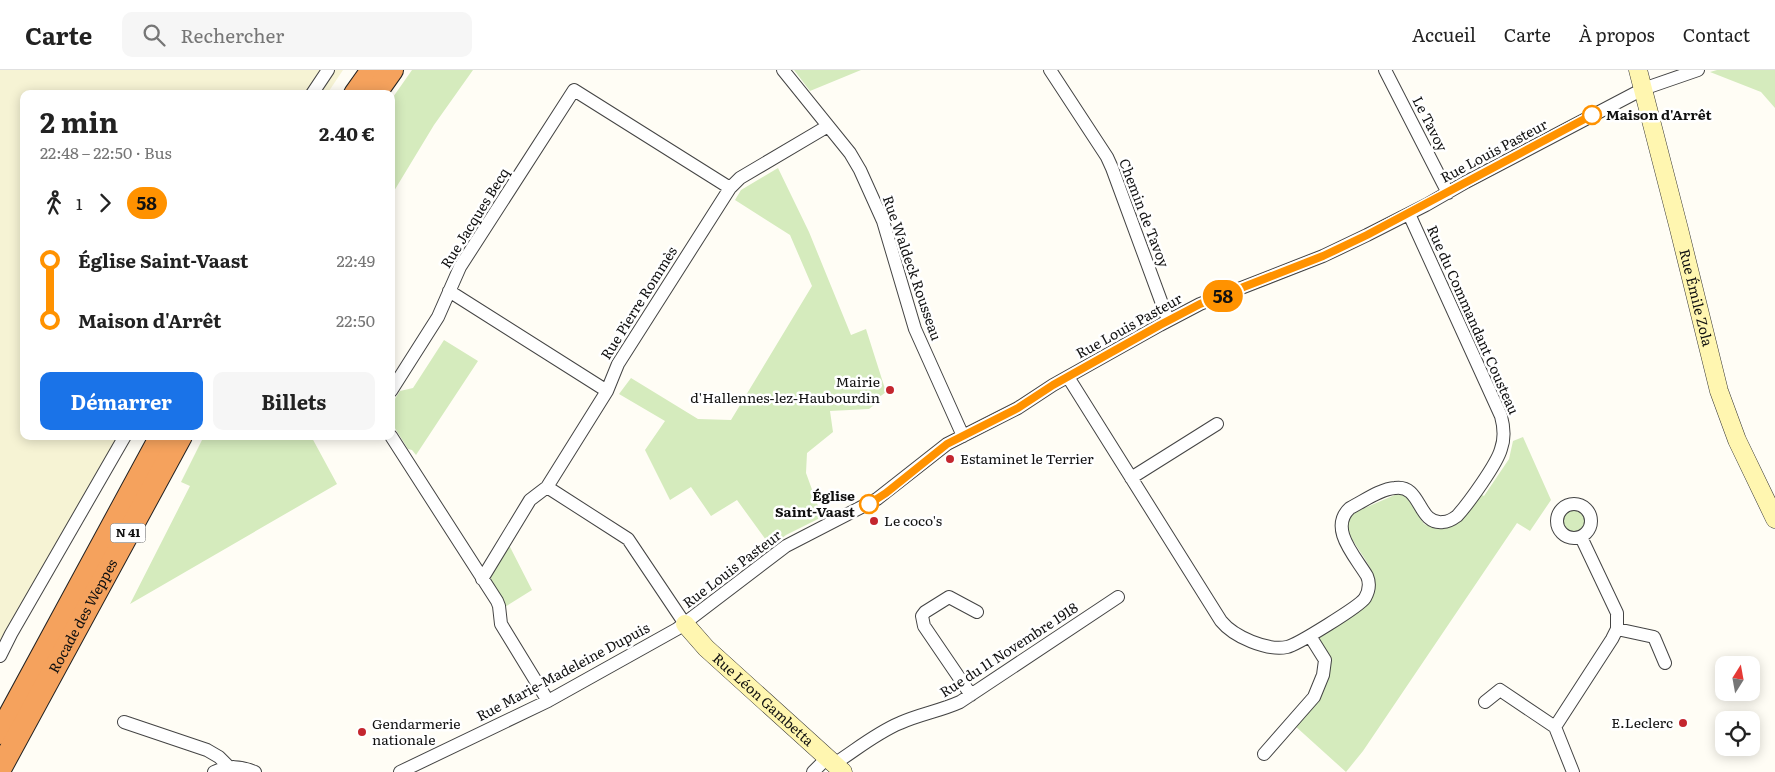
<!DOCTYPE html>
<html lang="fr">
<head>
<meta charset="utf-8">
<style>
	:root { --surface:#fff; --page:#f6f6f6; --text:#222; --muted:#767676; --line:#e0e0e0; --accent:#1a73e8 }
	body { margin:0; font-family:Literata,serif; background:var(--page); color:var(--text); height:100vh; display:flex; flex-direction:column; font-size:19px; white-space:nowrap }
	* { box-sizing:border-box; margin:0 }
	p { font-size:16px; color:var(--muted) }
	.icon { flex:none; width:28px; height:28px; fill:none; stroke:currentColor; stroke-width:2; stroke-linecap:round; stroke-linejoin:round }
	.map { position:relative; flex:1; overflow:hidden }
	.details { position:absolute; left:20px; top:20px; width:375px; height:350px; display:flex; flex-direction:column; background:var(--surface); border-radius:10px; box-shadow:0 2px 12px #0003 }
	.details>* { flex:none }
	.badge { padding:0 10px; border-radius:16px; font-size:18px; line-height:32px }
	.needle { width:32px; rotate:11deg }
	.controls { position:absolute; left:1715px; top:586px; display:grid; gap:10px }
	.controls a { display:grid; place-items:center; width:45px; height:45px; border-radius:10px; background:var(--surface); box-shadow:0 2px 12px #0003; font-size:25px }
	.map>.badge { position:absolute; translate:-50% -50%; box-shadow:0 0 0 2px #fff }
	.legs { display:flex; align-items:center; gap:8px; height:55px; padding:0 20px; font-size:16px }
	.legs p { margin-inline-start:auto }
	.headline { display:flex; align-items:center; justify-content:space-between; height:85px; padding:0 20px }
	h1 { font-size:28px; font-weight:700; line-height:38px }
	.cta { display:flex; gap:10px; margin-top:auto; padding:10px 20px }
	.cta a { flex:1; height:58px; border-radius:10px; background:var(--accent); color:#fff; font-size:20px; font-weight:700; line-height:58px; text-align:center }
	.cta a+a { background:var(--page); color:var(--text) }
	ul { padding:0 20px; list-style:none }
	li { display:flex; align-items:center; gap:18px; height:60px; font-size:19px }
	li i { display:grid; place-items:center; width:8px; height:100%; margin:0 6px; background:currentColor }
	li i::after { content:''; width:12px; height:12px; margin:-6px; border:4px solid; border-radius:50%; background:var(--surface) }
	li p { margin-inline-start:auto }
	li:first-child i { background:linear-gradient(#0000 50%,currentColor 0) }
	li:last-child i { background:linear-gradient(currentColor 50%,#0000 0) }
	header { display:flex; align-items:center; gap:30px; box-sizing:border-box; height:70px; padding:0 25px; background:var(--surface); border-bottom:1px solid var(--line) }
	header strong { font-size:24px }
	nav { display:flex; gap:28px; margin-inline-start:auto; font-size:18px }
	.search { width:350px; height:45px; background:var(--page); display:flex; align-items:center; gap:12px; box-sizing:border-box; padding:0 18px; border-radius:10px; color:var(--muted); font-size:19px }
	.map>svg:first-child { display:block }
</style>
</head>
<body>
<header>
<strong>Carte</strong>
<div class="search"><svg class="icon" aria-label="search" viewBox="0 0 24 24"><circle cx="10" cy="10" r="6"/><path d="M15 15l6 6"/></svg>Rechercher</div>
<nav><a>Accueil</a><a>Carte</a><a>À propos</a><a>Contact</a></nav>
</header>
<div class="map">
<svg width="1775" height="702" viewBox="0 0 1775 702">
	<rect width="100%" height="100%" fill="#fffdf5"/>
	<path fill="#f6f3d4" d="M 0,0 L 343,0 L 327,24 L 24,24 L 24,366 L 131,366 L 0,580 Z"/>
	<path fill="#d5ebbd" d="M 412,0 L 473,0 L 434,55 L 391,126 L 391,30 Z
		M 794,0 L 861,0 L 810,21 Z
		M 1717,0 L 1775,0 L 1775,38 L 1761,22 L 1710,2 Z
		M 778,98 L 809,162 L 851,265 L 866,259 L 886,322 L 878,328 L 879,331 L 869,339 L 830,341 L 833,362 L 807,383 L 806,403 L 822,447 L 786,465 L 771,477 L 737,430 L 711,446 L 691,417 L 670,430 L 645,380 L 665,351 L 619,324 L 631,308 L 698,349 L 731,350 L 812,216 L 790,165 L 735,130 L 741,120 Z
		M 444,270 L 478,291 L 416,385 L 412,380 L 408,379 L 391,352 L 391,335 L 400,321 L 413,318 Z
		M 204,366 L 311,366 L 337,414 L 130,534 L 190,416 L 181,412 Z
		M 1523,367 L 1551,430 L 1530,461 L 1517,453 L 1363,681 L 1346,702 L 1294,655 C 1306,642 1332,618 1328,599 C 1326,587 1319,578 1320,565 C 1340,552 1385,533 1373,504 C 1366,487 1353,474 1346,458 L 1351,444 L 1397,424 L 1404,425 L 1410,431 L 1424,454 L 1437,459 L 1448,457 L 1479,423 L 1484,426 L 1509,389 L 1513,371 Z
		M1560 451a14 14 0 1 1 28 0a14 14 0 1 1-28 0Z
		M 509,475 L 532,520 L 505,537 L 491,511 L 491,504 Z"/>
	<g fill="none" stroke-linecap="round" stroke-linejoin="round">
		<g stroke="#444" stroke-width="14">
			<path id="street" d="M 783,0 L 850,83 L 860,100 L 883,151 L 915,259 L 963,366
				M 1050,0 L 1107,87 L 1112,98 L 1168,250
				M 1385,0 L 1448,123
				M 312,24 L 328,0
				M 449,221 L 607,321
				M 1068,307 L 1221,551 C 1234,567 1267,581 1287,577 C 1297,575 1360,536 1365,528 C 1369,521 1370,513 1367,506 C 1355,486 1328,458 1350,438 C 1364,431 1380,419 1395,418 C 1422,414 1417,455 1443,452 C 1448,452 1453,449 1457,446 C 1468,434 1497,394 1501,379 C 1505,368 1504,357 1501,346 L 1409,144
				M 391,321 L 438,247 L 460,197 L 574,20 L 730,118
				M 391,366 L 497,531 L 499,536 L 501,554 L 548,631
				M 1131,408 L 1217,354
				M 547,417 L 628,469 L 685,554
				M1557 451a17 17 0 1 1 34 0a17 17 0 1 1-34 0Z
				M 482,509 L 530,430 L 547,417 L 607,321 L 618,294 L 730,118 L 740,108 L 828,56
				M 1617,559 L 1654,567 L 1665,593
				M 0,586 L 11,564 L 125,366
				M 971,625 L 924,556 L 922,546 L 925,542 L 949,527 L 977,542
				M 1485,632 L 1500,620 L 1555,657
				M 124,652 L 207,680 L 219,687 L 229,697
				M 1264,684 L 1314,627 L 1323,605 L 1325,590 L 1310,566
				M 834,694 C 856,680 876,663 900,653 C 920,644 940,641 960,632 L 1118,527
				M 214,702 C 229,695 240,696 255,702
				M 400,702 L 548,631 L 677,559 L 786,476 L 877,429 L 947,374 L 1018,338 L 1053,315 L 1160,255 L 1200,234 L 1323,186 L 1367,165 L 1426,135 L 1466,112 L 1643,19 L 1698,0
				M 813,702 L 827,688
				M 1573,702 L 1555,657 L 1612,569 L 1617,559 L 1617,543 L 1581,467"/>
		</g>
		<g stroke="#333" stroke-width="19">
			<g id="secondary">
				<path id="s1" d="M 1638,0 L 1679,159 L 1719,321 L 1737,370 L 1775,449"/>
				<path id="s2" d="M 685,554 L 706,578 L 843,702"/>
			</g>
		</g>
		<g stroke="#222" stroke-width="24">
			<g id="highway">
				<path d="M 355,24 L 372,0"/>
				<path d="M 375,24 L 392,0"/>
				<path d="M 0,663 L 161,366"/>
				<path id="s3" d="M 0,699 L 181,366"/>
			</g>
		</g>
		<use href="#street" stroke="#fff" stroke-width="12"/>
		<use href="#secondary" stroke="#fff6b0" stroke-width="18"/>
		<use href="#highway" stroke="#f5a25d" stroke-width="22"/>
	</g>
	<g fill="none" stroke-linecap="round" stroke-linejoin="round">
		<g stroke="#fff" stroke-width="11">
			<path id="line-1" d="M 869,434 L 886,423 L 947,374 L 1018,338 L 1053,315 L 1160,255 L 1200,234 L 1323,186 L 1367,165 L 1592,45"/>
		</g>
		<use href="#line-1" stroke="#ff9200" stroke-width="8"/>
	</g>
	<g fill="#fff" stroke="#ff9200" stroke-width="2.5">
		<circle cx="1592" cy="45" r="9"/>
		<circle cx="869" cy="434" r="9"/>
	</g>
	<g fill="#c4262e" stroke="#fff" stroke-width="2">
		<circle cx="890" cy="320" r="5"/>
		<circle cx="950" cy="389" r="5"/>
		<circle cx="874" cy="451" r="5"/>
		<circle cx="1683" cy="653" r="5"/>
		<circle cx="362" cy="662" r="5"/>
	</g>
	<g text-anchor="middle" stroke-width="5" stroke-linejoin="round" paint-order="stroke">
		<rect fill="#fff" stroke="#585858" stroke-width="1" x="110.5" y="453.5" width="35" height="19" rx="4"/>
		<g font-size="12" font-weight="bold" fill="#111">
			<text x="128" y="467">N 41</text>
		</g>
		<g font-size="14" font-weight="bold" fill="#111" stroke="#fff" text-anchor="start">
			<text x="1606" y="50">Maison d'Arrêt</text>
			<text x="855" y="431" text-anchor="end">Église<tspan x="855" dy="16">Saint-Vaast</tspan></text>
		</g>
		<g font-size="14" fill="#111" stroke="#fff">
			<text transform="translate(1430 54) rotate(63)" y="5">Le Tavoy</text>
			<text transform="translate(1494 81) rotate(-28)" y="5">Rue Louis Pasteur</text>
			<text transform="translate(1144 143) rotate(69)" y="5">Chemin de Tavoy</text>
			<text transform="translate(475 148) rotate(-58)" y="5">Rue Jacques Becq</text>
			<text transform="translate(912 198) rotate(71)" y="5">Rue Waldeck Rousseau</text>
			<text dy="5" stroke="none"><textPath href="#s1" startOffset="235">Rue Émile Zola</textPath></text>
			<text transform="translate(639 233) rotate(-58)" y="5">Rue Pierre Rommès</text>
			<text transform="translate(1473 250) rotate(66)" y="5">Rue du Commandant Cousteau</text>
			<text transform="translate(1129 256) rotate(-29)" y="5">Rue Louis Pasteur</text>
			<text transform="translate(732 499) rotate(-37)" y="5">Rue Louis Pasteur</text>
			<text dy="5" stroke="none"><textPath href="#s3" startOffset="174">Rocade des Weppes</textPath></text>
			<text transform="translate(1009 580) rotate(-33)" y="5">Rue du 11 Novembre 1918</text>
			<text transform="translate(563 602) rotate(-28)" y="5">Rue Marie-Madeleine Dupuis</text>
			<text dy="5" stroke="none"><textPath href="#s2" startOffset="109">Rue Léon Gambetta</textPath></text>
		</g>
		<g font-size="14" fill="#111" stroke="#fff" text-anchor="start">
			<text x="880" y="317" text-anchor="end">Mairie<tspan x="880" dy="16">d'Hallennes-lez-Haubourdin</tspan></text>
			<text x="960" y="394">Estaminet le Terrier</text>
			<text x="884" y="456">Le coco's</text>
			<text x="1673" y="658" text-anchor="end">E.Leclerc</text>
			<text x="372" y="659">Gendarmerie<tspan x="372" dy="16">nationale</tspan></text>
		</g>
	</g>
</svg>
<div class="controls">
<a><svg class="needle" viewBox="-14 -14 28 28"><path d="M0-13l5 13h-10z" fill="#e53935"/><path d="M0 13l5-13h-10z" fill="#767676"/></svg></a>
<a><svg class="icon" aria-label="locate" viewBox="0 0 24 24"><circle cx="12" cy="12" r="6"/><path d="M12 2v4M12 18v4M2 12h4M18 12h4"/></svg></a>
</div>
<b class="badge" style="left:1223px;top:226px;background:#ff9200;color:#111">58</b>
<section class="details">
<div class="headline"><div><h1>2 min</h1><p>22:48 – 22:50 · Bus</p></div><b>2.40 €</b></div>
<div class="legs"><svg class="icon" aria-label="walk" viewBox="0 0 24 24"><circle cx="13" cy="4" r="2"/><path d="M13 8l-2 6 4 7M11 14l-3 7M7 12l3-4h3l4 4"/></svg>1<svg class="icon" aria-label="forward" viewBox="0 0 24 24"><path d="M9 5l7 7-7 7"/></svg><b class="badge" style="background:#ff9200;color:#111">58</b></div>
<ul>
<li><i style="color:#ff9200"></i><b>Église Saint-Vaast</b><p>22:49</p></li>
<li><i style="color:#ff9200"></i><b>Maison d'Arrêt</b><p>22:50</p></li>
</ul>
<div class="cta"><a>Démarrer</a><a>Billets</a></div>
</section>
</div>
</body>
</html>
